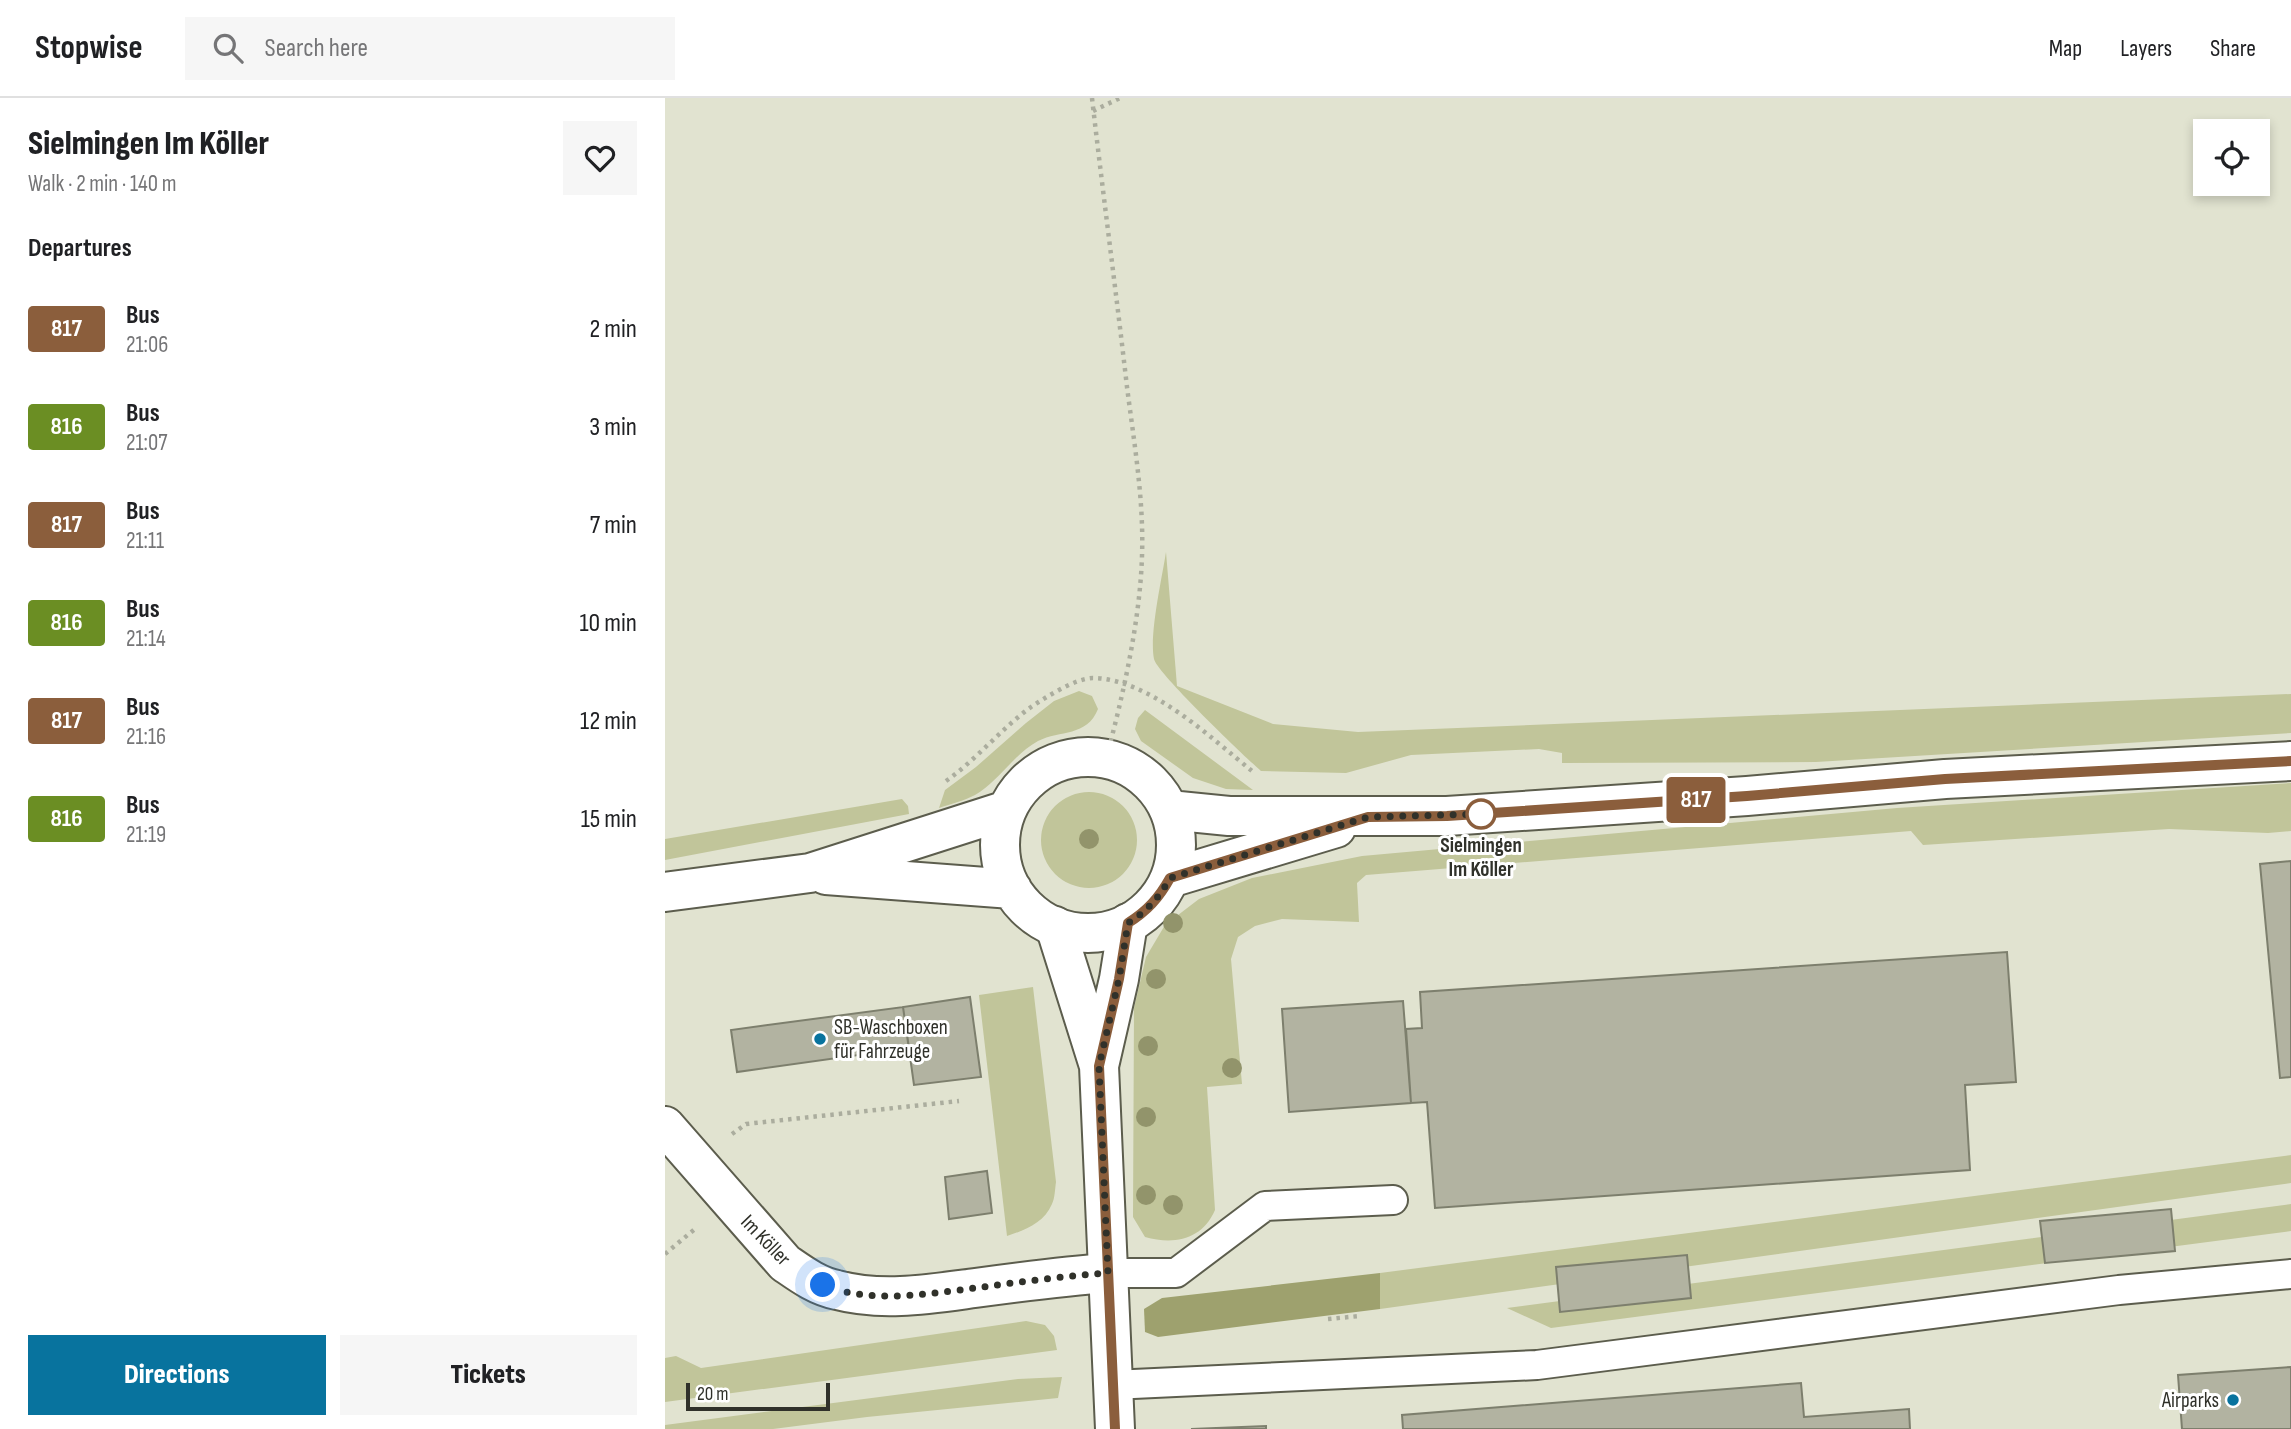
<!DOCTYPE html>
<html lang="en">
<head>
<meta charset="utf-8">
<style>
	:root { --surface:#fff; --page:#f6f6f6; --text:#202124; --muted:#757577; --line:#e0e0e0; --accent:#08739e }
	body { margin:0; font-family:"Sofia Sans Condensed",sans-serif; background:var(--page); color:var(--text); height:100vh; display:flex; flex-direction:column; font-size:26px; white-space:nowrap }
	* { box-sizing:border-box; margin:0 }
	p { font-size:23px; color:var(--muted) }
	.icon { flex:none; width:38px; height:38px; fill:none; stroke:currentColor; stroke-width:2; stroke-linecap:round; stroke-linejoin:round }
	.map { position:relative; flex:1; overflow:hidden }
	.panel { display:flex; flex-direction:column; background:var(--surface); width:665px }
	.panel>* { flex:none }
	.badge { padding:0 14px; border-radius:5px; font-size:24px; line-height:46px }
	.fabs { position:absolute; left:1528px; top:21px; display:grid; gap:14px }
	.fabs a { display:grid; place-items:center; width:77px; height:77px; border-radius:0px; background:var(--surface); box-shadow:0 4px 10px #0003; font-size:35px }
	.scale { position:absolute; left:21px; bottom:18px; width:144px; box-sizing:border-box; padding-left:7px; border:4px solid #30312a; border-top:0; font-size:19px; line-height:24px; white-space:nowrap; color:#30312a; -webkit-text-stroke:5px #fff; paint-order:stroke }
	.you { position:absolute; width:35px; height:35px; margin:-18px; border:5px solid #fff; border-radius:50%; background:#1a73e8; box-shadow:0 0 0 10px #1a73e833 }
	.map>.badge { position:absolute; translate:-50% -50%; box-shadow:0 0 0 4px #fff }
	h2 { padding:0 28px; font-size:26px; line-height:63px }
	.round { display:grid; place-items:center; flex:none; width:74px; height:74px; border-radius:0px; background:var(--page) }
	.overview { display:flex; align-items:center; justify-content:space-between; height:119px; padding:0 28px }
	h1 { font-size:33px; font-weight:800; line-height:52px }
	.button { display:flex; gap:14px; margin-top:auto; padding:14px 28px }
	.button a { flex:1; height:80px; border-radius:0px; background:var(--accent); color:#fff; font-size:28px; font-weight:800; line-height:80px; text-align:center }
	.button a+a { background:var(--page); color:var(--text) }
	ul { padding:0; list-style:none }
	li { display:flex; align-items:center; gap:21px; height:98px; padding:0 28px }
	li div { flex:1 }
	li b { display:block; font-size:26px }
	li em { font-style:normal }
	li .badge { min-width:77px; font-weight:700; text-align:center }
	header { display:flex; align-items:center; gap:42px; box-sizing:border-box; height:98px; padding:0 35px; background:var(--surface); border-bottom:2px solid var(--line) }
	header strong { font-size:33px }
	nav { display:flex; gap:38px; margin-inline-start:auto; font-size:24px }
	.search { width:490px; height:63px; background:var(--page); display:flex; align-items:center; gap:18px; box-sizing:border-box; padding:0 24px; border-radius:0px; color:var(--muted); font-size:26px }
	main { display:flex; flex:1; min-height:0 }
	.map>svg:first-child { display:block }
</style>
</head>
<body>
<header>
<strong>Stopwise</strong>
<div class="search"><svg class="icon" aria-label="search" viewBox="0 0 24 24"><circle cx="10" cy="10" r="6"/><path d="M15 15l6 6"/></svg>Search here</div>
<nav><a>Map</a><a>Layers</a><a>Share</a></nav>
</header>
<main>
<section class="panel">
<div class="overview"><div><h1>Sielmingen Im Köller</h1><p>Walk · 2 min · 140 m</p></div><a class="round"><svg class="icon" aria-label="heart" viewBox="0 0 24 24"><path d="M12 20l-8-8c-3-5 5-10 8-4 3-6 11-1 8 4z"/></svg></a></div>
<h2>Departures</h2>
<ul>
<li><span class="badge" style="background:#8b5e3c;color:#fff">817</span><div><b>Bus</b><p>21:06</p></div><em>2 min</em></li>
<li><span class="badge" style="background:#6b8e23;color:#fff">816</span><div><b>Bus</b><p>21:07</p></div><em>3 min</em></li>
<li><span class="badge" style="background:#8b5e3c;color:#fff">817</span><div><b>Bus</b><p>21:11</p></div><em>7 min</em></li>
<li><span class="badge" style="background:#6b8e23;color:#fff">816</span><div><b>Bus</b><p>21:14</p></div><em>10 min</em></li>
<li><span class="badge" style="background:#8b5e3c;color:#fff">817</span><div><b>Bus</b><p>21:16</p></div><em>12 min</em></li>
<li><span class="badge" style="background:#6b8e23;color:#fff">816</span><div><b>Bus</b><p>21:19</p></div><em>15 min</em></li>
</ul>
<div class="button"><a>Directions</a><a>Tickets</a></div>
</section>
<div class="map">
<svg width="1626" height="1331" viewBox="0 0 1626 1331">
	<rect width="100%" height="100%" fill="#e1e3d0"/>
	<path fill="#c1c59a" d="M 501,454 L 512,588 L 608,626 L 693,634 L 1626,596 L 1626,635 L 1151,664 L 897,665 L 897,655 L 874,651 L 746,657 L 681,675 L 596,673 C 579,658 492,575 489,561 C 484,537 497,480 501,454 Z
		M 414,593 L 427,598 L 433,611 C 422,639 395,632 373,643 C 348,657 334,683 310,697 C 299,703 285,706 274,710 L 280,692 L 311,669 L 361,625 L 389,603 Z
		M 480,612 L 588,692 L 561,691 L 528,680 L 476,643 L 470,631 L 473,620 Z
		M 1626,685 L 1626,733 L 1603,735 L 1504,731 L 1258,747 L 1246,733 L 701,777 L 692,785 L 694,824 L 617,821 L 590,828 L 573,839 L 566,861 L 577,986 L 542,989 L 550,1112 C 537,1142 509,1147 480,1139 L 468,1119 L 469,910 L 481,859 L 500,827 L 534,801 L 587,780 L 697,758 L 1232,710 Z
		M376 742a48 48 0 1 1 96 0a48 48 0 1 1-96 0Z
		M 237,701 L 243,708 L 244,716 L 0,762 L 0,741 Z
		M 368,889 L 391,1084 C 390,1090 390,1100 387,1106 C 379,1125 360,1132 342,1138 L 314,897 Z
		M 1626,1057 L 1626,1085 L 715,1211 L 715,1175 Z
		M 1626,1106 L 1626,1133 L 886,1230 L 842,1210 Z
		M 361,1223 L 380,1227 L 389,1238 L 392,1252 L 0,1304 L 0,1260 L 11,1258 L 36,1270 Z
		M 397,1279 L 393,1300 L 202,1319 L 108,1331 L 0,1331 L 0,1327 L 353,1281 Z"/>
	<path fill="#9ea16e" d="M 715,1175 L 715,1211 L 493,1239 L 480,1234 L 479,1211 L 497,1200 Z"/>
	<path fill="#b2b3a1" stroke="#7d7f6d" stroke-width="2" d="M 1626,763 L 1626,979 L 1615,980 L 1595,766 Z
		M 1342,854 L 1351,984 L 1300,987 L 1305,1072 L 770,1110 L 762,1004 L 746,1005 L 741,931 L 757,930 L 755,894 Z
		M 305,899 L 316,979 L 249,987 L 238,909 Z
		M 738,903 L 746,1005 L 624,1014 L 617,911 Z
		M 238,909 L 244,950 L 72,974 L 66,932 Z
		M 322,1073 L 327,1115 L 284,1121 L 280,1079 Z
		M 1506,1111 L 1510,1153 L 1380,1165 L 1375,1123 Z
		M 1022,1157 L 1026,1200 L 895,1214 L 891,1169 Z
		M 1626,1269 L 1626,1331 L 1517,1331 L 1513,1277 Z
		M 1136,1285 L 1139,1319 L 1244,1311 L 1245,1331 L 738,1331 L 737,1317 Z
		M 601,1328 L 601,1331 L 526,1331 Z"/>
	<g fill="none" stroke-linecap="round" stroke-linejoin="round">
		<g stroke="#5c5d4d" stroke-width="32">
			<path id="service" d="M 443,1175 L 511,1175 L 600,1108 L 728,1102
				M 447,1287 L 872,1267 L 1454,1192 L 1626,1176"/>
		</g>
		<g stroke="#5c5d4d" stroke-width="42">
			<path id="minor" d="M 0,1028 L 120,1165 C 136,1176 152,1188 172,1192 C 217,1204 265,1196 310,1190 C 354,1184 399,1178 443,1175"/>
		</g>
		<g stroke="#5c5d4d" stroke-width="42">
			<path id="tertiary" d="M 390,828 L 434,968 L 450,1331
				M 434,968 L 454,881 L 463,825"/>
		</g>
		<g stroke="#5c5d4d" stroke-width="42">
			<path id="secondary" d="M335 747a88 88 0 1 1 176 0a88 88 0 1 1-176 0Z
				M 504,712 L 564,718 L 782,718 L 1082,698 L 1280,681 L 1626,663
				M 161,777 L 347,791
				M 505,780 L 671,730
				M 0,794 L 145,775 L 342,712"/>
		</g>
		<path stroke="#abad9e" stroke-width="4.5" stroke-dasharray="3.5 5" stroke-linecap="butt" d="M 427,0 C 438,96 451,193 462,289 C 469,344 479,402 477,458 C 475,523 458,598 441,661
			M 428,13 L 455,0
			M 281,683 C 312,661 337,630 366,609 C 381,599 411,580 428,580 C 485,581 546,640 587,673
			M 67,1036 L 81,1026 L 294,1003
			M 0,1156 L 31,1130
			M 663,1221 L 695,1218"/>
		<use href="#service" stroke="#fff" stroke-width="28"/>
		<use href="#minor" stroke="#fff" stroke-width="38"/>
		<use href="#tertiary" stroke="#fff" stroke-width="38"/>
		<use href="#secondary" stroke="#fff" stroke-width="38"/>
	</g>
	<g fill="#92946b">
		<circle cx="424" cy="741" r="10"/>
		<circle cx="508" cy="825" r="10"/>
		<circle cx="491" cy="881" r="10"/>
		<circle cx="483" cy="948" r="10"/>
		<circle cx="567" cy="970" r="10"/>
		<circle cx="481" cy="1019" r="10"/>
		<circle cx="481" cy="1097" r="10"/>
		<circle cx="508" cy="1107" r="10"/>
	</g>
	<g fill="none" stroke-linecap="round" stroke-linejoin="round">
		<g stroke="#fff" stroke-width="16">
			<path id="line" d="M 450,1331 L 434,968 L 454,881 L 463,825 C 482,813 494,800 505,780 L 703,719 L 782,718 L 1082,698 L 1280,681 L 1626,663"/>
		</g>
		<use href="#line" stroke="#8b5e3c" stroke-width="10"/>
		<path stroke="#30312a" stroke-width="7" stroke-dasharray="0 12.6" d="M 158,1187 C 209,1207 266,1195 319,1189 C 360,1183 402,1178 443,1175 L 434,968 L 454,881 L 463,825 C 482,813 494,800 505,780 L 703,719 L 816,716"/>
	</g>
	<circle fill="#fff" stroke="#8b5e3c" stroke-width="3.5" cx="816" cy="716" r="14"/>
	<g fill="#08739e" stroke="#fff" stroke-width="2.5">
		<circle cx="155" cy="941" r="7"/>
		<circle cx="1568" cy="1302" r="7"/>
	</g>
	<g text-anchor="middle" stroke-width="6" stroke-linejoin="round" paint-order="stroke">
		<g font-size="21" font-weight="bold" fill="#30312a" stroke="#fff">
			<text x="816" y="754">Sielmingen<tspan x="816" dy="24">Im Köller</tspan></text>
		</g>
		<g font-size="21" fill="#30312a" stroke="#fff" text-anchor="start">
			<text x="169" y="936">SB-Waschboxen<tspan x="169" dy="24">für Fahrzeuge</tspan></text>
			<text x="1554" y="1309" text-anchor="end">Airparks</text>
		</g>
		<g font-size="21" fill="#30312a" stroke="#fff">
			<text transform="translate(101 1142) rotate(46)" y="7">Im Köller</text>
		</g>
	</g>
</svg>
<div class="fabs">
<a><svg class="icon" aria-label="locate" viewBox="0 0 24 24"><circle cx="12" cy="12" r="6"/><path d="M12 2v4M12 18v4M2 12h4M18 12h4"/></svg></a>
</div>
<div class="scale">20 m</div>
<div class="you" style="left:158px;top:1187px"></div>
<b class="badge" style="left:1031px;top:702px;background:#8b5e3c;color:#fff">817</b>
</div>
</main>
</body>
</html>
